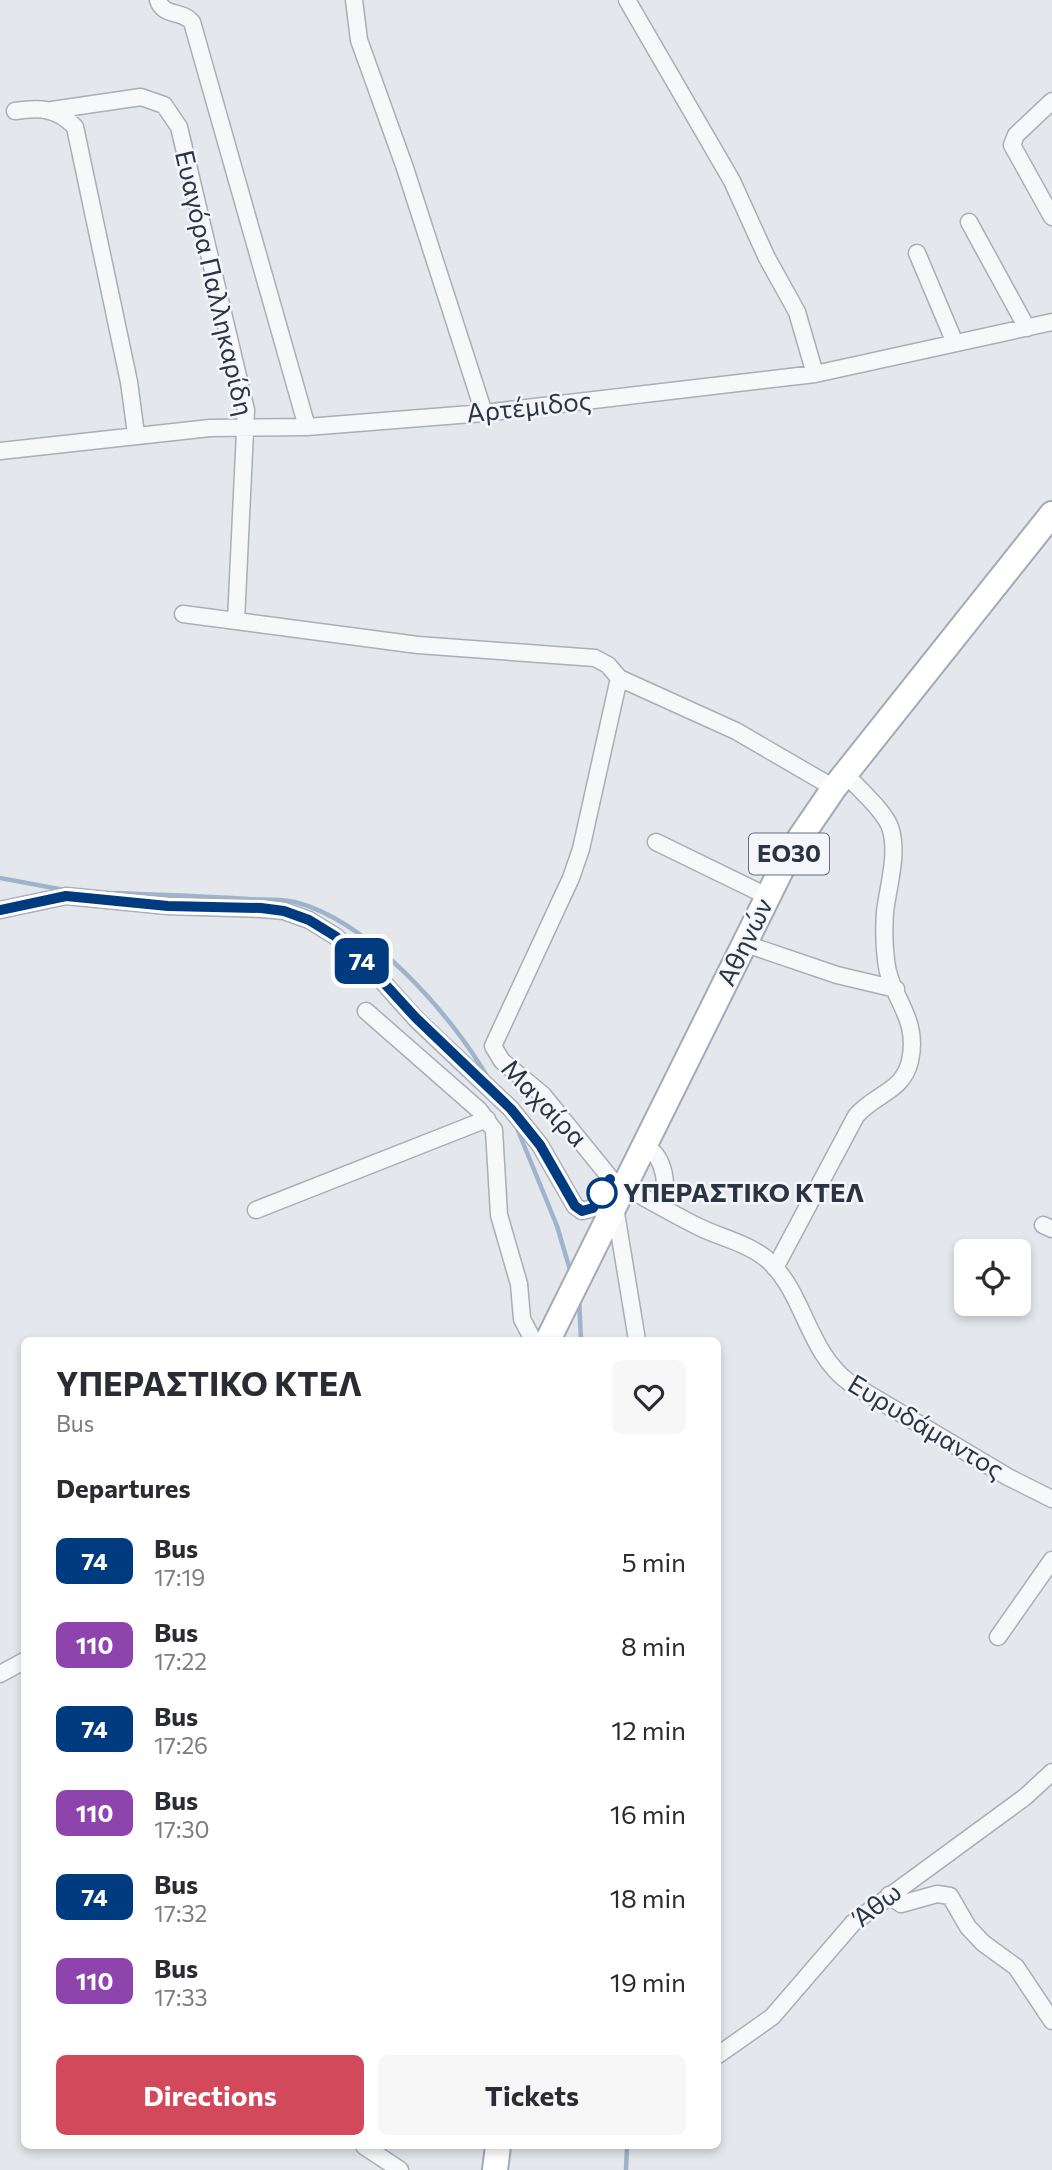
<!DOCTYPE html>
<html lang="en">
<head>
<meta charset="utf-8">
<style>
	:root { --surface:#fff; --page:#f7f7f7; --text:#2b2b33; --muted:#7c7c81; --accent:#d1495b }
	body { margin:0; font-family:Commissioner,sans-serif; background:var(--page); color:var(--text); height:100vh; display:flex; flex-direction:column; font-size:26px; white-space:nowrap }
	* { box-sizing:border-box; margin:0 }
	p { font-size:23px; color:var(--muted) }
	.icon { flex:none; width:38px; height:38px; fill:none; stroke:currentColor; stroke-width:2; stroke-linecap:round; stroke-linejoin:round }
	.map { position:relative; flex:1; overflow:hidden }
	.details { position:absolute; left:21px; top:1337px; width:700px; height:812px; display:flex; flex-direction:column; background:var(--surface); border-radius:10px; box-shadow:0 4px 10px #0003 }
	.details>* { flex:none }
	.badge { padding:0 14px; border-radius:10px; font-size:24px; line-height:46px }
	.fabs { position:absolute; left:954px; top:1239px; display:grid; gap:14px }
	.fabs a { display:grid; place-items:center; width:77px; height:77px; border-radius:10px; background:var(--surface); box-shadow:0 4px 10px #0003; font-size:35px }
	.map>.badge { position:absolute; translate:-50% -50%; box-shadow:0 0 0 4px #fff }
	h2 { padding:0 35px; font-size:26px; line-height:63px }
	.round { display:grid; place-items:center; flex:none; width:74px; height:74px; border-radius:10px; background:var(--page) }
	.headline { display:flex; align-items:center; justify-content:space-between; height:119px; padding:0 35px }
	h1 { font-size:33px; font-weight:700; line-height:52px }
	.button { display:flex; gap:14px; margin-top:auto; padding:14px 35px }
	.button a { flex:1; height:80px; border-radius:10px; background:var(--accent); color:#fff; font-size:28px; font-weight:700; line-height:80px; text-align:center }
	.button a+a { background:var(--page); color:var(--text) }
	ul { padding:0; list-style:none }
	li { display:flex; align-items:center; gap:21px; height:84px; padding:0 35px }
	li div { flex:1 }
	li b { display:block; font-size:26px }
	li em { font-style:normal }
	li .badge { min-width:77px; font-weight:700; text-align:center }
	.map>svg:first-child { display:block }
</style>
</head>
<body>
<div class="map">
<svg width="1052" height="2170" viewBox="0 0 1052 2170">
	<rect width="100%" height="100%" fill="#e4e7ec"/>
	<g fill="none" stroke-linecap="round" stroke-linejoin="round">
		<path stroke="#9fb4cc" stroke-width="4.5" d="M 0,878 L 64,890
			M 115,893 C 159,895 203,896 248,899 C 263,900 280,899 295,902 C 369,921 451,1014 488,1078
			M 517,1128 L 557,1226 L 571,1273
			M 579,1298 L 581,1340
			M 626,2170 L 627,2146"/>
		<g stroke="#a9aeb7" stroke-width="19">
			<path id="street" d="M 158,0 C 163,17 182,10 192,22 L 307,427
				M 354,0 L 359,40 L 405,168 L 484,413
				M 627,0 L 732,181 L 767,258 L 797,312 L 815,374
				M 1052,101 L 1016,135 L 1012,145 L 1052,217
				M 52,110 L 141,97 L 164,105 L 179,127 L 246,410 L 236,621
				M 15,111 C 40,107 57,108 75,127 L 129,382 L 136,434
				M 969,222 L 1027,328
				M 917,253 L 955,343
				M 0,451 L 210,428 L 307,427 L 484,413 L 815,374 L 1052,322
				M 183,614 L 418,645 L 595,658 L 608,665 L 619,678 L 736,731 L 834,788
				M 656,842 L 767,896
				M 0,910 L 66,896 L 168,906 L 261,909 L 284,911 L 309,920 L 335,936 L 374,972 L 416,1019 L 511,1109 L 540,1145 L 575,1206 L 582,1211 L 593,1208 L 610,1179
				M 743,943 L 837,975 L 896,989
				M 366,1011 L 479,1110 L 494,1130 L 499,1215 L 519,1284 L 522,1319 L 533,1340
				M 646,1146 C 665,1158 669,1186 661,1206
				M 616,1185 L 543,1095 L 502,1061 L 493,1046 L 571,878 L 581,849 L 619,678
				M 625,1187 C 649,1200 673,1214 697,1226 C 720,1238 750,1243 770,1262 C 805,1296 808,1353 850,1383 L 1008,1477 L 1052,1499
				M 615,1207 L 637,1340
				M 256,1210 L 487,1119
				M 1043,1225 L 1052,1229
				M 775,1268 L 856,1116 C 874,1094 903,1092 910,1061 C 920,1016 889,997 886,960 C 884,945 884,927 885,912 C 888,886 899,853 890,827 C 883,809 859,790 846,774
				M 998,1637 L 1052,1560
				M 0,1674 L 24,1661
				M 889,1895 L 901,1904 L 937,1894 L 950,1896 L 968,1927 L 983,1943 L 1016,1967 L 1052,2021
				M 718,2055 L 772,2017 L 853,1923 L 1025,1797 L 1052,1772
				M 364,2146 L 400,2170"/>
		</g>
		<g stroke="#a3abb8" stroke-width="28">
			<path id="primary" d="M 548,1340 L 789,854 L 834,788 L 1052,514
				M 495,2170 L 498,2146"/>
		</g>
		<use href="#street" stroke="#f7f8fa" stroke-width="16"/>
		<use href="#primary" stroke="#fff" stroke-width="24"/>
	</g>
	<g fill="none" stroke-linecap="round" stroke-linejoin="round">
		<g stroke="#fff" stroke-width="16">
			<path id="line" d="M 0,910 L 66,896 L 168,906 L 261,908 L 284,911 L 309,920 L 335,936 L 374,972 L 416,1018 L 511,1109 L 540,1145 L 575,1206 L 582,1211 L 593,1208 L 610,1179"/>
		</g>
		<use href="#line" stroke="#003b80" stroke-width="10"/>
	</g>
	<circle fill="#fff" stroke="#003b80" stroke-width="3.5" cx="602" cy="1193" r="14"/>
	<g text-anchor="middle" stroke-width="5" stroke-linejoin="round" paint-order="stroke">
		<rect fill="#f4f6f9" stroke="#676e7b" stroke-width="2" x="749" y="833.5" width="80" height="41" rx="5"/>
		<g font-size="24" font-weight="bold" fill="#2b3445">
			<text x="789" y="862">ΕΟ30</text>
		</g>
		<g font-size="26" fill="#2b3445" stroke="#f4f6f9">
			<text transform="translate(214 283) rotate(77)" y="9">Ευαγόρα Παλληκαρίδη</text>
			<text transform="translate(529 407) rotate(-6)" y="9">Αρτέμιδος</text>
			<text transform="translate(745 942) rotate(-64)" y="9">Αθηνών</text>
			<text transform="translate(544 1103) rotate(46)" y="9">Μαχαίρα</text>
			<text transform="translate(926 1427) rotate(31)" y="9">Ευρυδάμαντος</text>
			<text transform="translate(877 1905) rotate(-38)" y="9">Άθω</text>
		</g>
		<g font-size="26" font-weight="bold" fill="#2b3445" stroke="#f4f6f9" text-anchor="start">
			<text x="623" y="1202">ΥΠΕΡΑΣΤΙΚΟ ΚΤΕΛ</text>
		</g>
	</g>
</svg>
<div class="fabs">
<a><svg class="icon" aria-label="locate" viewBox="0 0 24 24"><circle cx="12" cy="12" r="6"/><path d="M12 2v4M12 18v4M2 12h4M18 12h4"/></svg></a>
</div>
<b class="badge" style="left:362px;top:961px;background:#003b80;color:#fff">74</b>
<section class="details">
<div class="headline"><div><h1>ΥΠΕΡΑΣΤΙΚΟ ΚΤΕΛ</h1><p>Bus</p></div><a class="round"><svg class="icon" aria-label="heart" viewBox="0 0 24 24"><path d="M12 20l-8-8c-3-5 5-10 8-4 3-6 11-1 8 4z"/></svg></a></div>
<h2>Departures</h2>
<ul>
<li><span class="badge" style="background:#003b80;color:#fff">74</span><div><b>Bus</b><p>17:19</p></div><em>5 min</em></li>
<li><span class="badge" style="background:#8e44ad;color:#fff">110</span><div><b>Bus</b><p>17:22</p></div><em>8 min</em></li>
<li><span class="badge" style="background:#003b80;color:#fff">74</span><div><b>Bus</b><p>17:26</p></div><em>12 min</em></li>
<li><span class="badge" style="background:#8e44ad;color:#fff">110</span><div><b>Bus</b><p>17:30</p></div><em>16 min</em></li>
<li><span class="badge" style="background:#003b80;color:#fff">74</span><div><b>Bus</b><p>17:32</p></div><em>18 min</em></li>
<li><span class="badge" style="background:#8e44ad;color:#fff">110</span><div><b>Bus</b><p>17:33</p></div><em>19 min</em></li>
</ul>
<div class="button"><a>Directions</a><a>Tickets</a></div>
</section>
</div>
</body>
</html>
